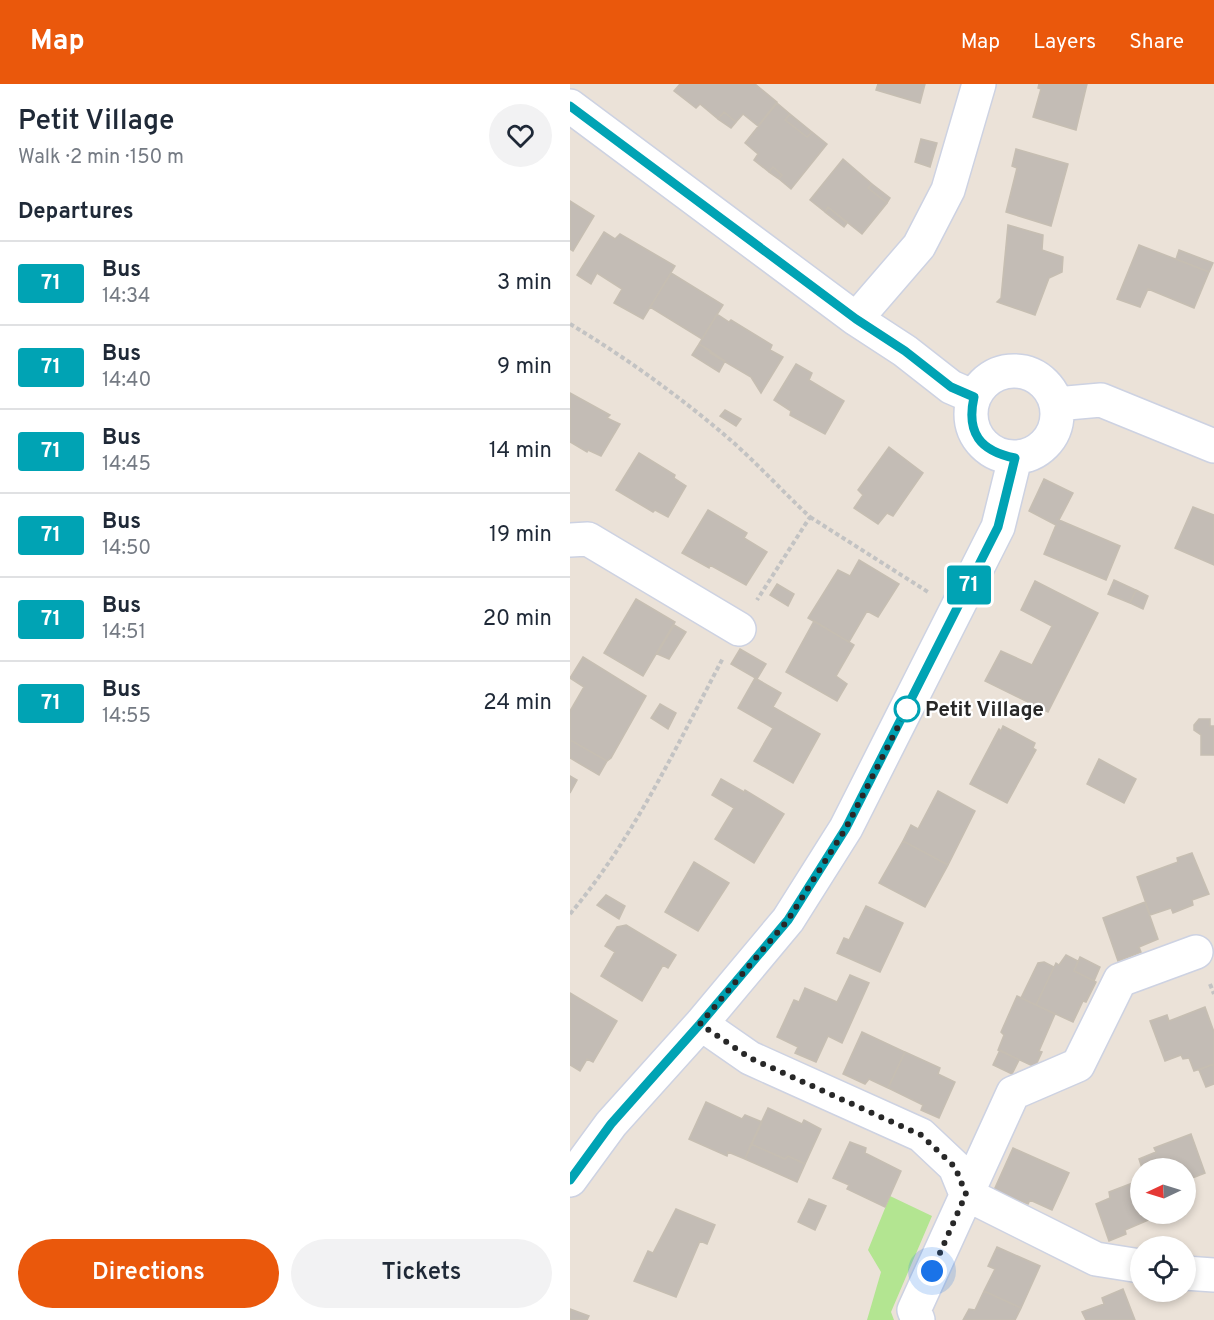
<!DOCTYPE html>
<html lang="en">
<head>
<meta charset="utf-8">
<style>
	:root { --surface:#fff; --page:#f2f2f3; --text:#1f2937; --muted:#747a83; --line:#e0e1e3; --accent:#ea580c }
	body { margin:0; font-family:Overpass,sans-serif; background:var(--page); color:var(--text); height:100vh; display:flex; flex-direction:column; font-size:22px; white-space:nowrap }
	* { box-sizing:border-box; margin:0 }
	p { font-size:20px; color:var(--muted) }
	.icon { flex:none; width:33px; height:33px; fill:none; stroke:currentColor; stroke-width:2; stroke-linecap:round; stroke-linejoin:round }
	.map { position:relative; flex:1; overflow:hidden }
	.details { display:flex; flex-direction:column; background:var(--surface); width:570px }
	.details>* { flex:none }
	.badge { padding:0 12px; border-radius:4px; font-size:21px; line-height:39px }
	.needle { width:39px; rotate:266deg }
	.buttons { position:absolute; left:560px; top:1074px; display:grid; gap:12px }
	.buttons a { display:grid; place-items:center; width:66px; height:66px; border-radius:50%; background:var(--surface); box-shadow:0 3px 9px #0003; font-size:30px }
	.you { position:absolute; width:30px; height:30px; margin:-15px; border:4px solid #fff; border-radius:50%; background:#1a73e8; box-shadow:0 0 0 9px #1a73e833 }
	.map>.badge { position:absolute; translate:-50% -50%; box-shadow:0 0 0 3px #fff }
	h2 { padding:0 18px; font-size:22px; line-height:54px }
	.round { display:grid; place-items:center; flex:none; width:63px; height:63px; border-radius:32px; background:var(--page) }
	.headline { display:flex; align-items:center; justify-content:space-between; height:102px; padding:0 18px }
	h1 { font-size:28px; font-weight:600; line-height:45px }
	.action { display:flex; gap:12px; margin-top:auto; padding:12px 18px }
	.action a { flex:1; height:69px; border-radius:36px; background:var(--accent); color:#fff; font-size:24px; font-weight:600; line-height:69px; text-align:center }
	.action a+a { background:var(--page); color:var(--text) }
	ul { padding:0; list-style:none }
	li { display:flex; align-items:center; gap:18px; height:84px; padding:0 18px; border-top:2px solid var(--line) }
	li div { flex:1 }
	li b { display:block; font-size:22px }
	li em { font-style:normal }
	li .badge { min-width:66px; font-weight:700; text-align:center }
	header { display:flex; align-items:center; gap:36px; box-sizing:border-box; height:84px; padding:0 30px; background:var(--accent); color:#fff }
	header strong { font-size:28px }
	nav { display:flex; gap:33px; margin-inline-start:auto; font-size:21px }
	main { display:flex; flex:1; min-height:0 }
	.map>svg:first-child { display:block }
</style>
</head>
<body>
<header>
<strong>Map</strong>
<nav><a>Map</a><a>Layers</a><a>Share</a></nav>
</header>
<main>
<section class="details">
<div class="headline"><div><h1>Petit Village</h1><p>Walk · 2 min · 150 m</p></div><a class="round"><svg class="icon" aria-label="heart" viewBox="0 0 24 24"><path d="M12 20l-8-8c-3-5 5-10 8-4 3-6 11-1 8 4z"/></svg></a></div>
<h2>Departures</h2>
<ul>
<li><span class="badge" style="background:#00a3b4;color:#fff">71</span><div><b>Bus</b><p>14:34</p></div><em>3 min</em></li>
<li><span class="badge" style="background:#00a3b4;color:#fff">71</span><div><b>Bus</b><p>14:40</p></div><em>9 min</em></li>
<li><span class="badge" style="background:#00a3b4;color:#fff">71</span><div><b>Bus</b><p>14:45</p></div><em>14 min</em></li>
<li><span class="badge" style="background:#00a3b4;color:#fff">71</span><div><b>Bus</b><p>14:50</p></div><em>19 min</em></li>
<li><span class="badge" style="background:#00a3b4;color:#fff">71</span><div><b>Bus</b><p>14:51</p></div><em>20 min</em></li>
<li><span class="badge" style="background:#00a3b4;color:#fff">71</span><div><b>Bus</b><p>14:55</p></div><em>24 min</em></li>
</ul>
<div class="action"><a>Directions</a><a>Tickets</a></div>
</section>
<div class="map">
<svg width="644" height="1236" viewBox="0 0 644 1236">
	<rect width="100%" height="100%" fill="#ebe2d8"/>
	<path fill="#b3e591" d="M 320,1112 L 362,1132 L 321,1228 L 324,1236 L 297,1236 L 311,1188 L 298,1166 Z"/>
	<path fill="#c3bcb5" stroke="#c6beb2" stroke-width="1.5" d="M 110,0 L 185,0 L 207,18 L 188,42 L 173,30 L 166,38 L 154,28 L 148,35 L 130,20 L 126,24 L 104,7 Z
		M 308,0 L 355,0 L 350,19 L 306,6 Z
		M 469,0 L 517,0 L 506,46 L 463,33 L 471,5 L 468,4 Z
		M 207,19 L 220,30 L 215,36 L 237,53 L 242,48 L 257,60 L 221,105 L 209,95 L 212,91 L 203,83 L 199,88 L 184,76 L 188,70 L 175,59 Z
		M 154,28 L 166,38 L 161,44 L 148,35 Z
		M 220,30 L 242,48 L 237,53 L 215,36 Z
		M 351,55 L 367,59 L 360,83 L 345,78 Z
		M 446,65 L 498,80 L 481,142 L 436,128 L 447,84 L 442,82 Z
		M 273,75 L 302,100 L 298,104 L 317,119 L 292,150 L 258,123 L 255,128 L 240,116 Z
		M 203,83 L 212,91 L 209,95 L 199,88 Z
		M 302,100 L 320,114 L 317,119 L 298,104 Z
		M 0,117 L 24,132 L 3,167 L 0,165 Z
		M 258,123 L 277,139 L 274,143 L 255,128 Z
		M 438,141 L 473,151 L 472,166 L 493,173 L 492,188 L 479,194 L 465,231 L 427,218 L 431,214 Z
		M 34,148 L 45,155 L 50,150 L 105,182 L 73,235 L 44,219 L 52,205 L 27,189 L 21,200 L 7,191 Z
		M 569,161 L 639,188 L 624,224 L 578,205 L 570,223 L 547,215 Z
		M 609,166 L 643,179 L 639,188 L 606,175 Z
		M 101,189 L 153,221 L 132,255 L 80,223 Z
		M 147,230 L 159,238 L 161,236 L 202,261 L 200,266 L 213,273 L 191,309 L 181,293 L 140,269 L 141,267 L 129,260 Z
		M 129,260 L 155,277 L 149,288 L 122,271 Z
		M 226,280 L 242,289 L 239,296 L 274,317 L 255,350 L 220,331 L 221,327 L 204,316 Z
		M 0,309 L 40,331 L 37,334 L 50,340 L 31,372 L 18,366 L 17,368 L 0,358 Z
		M 155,326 L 171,335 L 166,342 L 150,332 Z
		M 319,363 L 353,389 L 323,432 L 317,429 L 308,440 L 284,424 L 293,411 L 288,406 Z
		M 69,369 L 105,391 L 104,394 L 116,402 L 98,433 L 85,426 L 83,428 L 46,406 Z
		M 474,395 L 503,409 L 489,436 L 550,462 L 536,496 L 474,470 L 486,441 L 459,427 Z
		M 623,423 L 644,431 L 644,481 L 605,464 Z
		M 138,426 L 177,449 L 174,454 L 197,468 L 176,501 L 140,481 L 139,484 L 112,469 Z
		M 289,476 L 329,500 L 308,533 L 297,527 L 279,558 L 238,534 L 268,486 L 280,492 Z
		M 544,496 L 566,506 L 560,519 L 538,510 Z
		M 465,497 L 528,529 L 478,628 L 415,597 L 431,567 L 462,581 L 482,542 L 451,526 Z
		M 207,500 L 224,510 L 218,522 L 200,511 Z
		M 566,506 L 578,512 L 573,525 L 560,519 Z
		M 66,515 L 105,538 L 73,592 L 34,569 Z
		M 244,537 L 284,561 L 266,592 L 277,600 L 267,617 L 216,588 Z
		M 104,541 L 116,548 L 99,575 L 87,570 Z
		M 170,565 L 196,580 L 187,595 L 161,580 Z
		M 13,573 L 76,612 L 41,674 L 37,677 L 0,656 L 0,627 L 14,603 L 0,594 Z
		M 185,594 L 211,609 L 203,623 L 250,650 L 223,699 L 184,677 L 203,644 L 168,624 Z
		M 90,620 L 106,629 L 98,645 L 81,634 Z
		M 629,635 L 640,635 L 640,642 L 644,642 L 644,671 L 631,671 L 631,651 L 624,646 L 624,641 Z
		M 433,642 L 465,659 L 463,664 L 466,666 L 437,719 L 400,700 L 429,645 L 431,647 Z
		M 0,656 L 37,677 L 29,691 L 0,674 Z
		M 529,675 L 566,695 L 554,719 L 517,700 Z
		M 0,692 L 7,696 L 0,709 Z
		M 151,695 L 174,708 L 175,706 L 214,730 L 184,779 L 145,755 L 164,724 L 142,711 Z
		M 368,707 L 405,727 L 378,781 L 333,757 L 341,741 L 348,745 Z
		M 333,757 L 378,781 L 355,823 L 309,799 Z
		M 622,769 L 639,810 L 622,816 L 623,821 L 603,829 L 601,824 L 580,831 L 567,793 L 608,778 L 607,774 Z
		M 124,778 L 159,799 L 128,847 L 95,828 Z
		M 36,811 L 55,822 L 49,835 L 27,821 Z
		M 575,818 L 588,855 L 569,863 L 571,868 L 548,877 L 533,834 Z
		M 296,822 L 333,839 L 310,888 L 267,869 L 274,854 L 279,856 Z
		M 56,841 L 106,871 L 98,884 L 93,881 L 72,917 L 31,892 L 45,868 L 35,862 L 47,843 Z
		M 496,871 L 508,877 L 504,887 L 526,898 L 516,918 L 513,917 L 503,938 L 466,921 L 486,879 L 489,881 Z
		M 510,873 L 530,883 L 524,897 L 504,887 Z
		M 474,878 L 484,883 L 466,921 L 451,914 L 468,879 Z
		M 280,891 L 299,899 L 272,959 L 258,952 L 246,978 L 225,969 L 228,963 L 207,953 L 224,916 L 229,918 L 235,904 L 267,918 Z
		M 0,909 L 47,937 L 23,978 L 17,975 L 10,987 L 0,981 Z
		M 447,912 L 485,930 L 469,967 L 472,968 L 465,983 L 428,966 L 434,951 L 431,948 Z
		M 635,923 L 644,948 L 644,980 L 624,987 L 619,974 L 613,975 L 611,971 L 595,977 L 580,937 L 597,931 L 599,937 Z
		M 292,948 L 335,968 L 318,1004 L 299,995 L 295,1000 L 273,990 Z
		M 430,966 L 449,976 L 442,990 L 423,981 Z
		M 335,968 L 370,984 L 368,990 L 385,998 L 369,1034 L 351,1026 L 353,1021 L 318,1004 Z
		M 644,980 L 644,1000 L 636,1003 L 629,986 Z
		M 136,1018 L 172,1035 L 175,1031 L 192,1038 L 175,1075 L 158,1068 L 157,1072 L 119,1055 Z
		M 198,1024 L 232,1040 L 234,1036 L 251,1045 L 235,1080 L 218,1072 L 215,1075 L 181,1060 Z
		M 621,1050 L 635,1089 L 615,1097 L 615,1084 L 572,1084 L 569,1075 L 586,1068 L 584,1064 Z
		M 280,1058 L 296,1064 L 295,1069 L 331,1087 L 315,1123 L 277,1105 L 279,1101 L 263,1094 Z
		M 181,1060 L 215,1075 L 218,1072 L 235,1080 L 227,1098 L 175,1075 Z
		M 443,1064 L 499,1089 L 482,1126 L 460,1116 L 458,1120 L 424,1106 Z
		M 570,1096 L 570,1130 L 590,1130 L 590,1131 L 555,1146 L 556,1150 L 539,1157 L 526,1120 L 540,1114 L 539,1108 Z
		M 239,1115 L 256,1122 L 245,1146 L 228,1138 Z
		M 106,1125 L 145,1141 L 137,1160 L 130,1157 L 106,1213 L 64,1197 L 78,1167 L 83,1169 Z
		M 427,1163 L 470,1182 L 451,1224 L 414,1207 L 425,1185 L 418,1182 Z
		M 553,1205 L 565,1236 L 516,1236 L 512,1228 L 534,1220 L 532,1214 Z
		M 414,1207 L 451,1224 L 445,1236 L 393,1236 L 399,1225 L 405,1226 Z
		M 0,1225 L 19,1232 L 17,1236 L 0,1236 Z"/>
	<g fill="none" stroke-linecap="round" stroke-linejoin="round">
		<g stroke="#cdd2e2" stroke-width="36">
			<path id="minor" d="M 0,22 L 286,235 L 335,267 L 381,303 L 404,313
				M 286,235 L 349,162 L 378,106 L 409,0
				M401 330a43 43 0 1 1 86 0a43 43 0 1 1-86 0Z
				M 486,320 L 531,316 L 644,362
				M 0,456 L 18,455 L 169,545
				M 131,940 L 180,974 L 351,1051 L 385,1083 L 396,1110 L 526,1175 L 570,1182
				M 0,1096 L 41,1040 L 131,940 L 218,836 L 276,744 L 428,443 L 445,374
				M 615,1189 L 644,1191
				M 348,1236 L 344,1226 L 443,1009 L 508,981 L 550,896 L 626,868"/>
		</g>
		<path stroke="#c3c3c3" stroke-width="4" stroke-dasharray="4.5 3" stroke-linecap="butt" d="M 0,240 C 55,273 109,312 157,353 C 186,378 212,407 240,433 L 187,516
			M 240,433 L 358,508
			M 0,830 C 64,754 107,661 153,574
			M 640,900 L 644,910"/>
		<use href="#minor" stroke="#fff" stroke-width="33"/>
	</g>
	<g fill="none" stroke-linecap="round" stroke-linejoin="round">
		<g stroke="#fff" stroke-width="14">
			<path id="line" d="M 0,22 L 286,235 L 335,267 L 381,303 L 404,313 C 396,349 410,367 445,374 L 428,443 L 276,744 L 218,836 L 130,940 L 41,1040 L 0,1096"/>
		</g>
		<use href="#line" stroke="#00a3b4" stroke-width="9"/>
		<path stroke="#282828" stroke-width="6" stroke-dasharray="0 10.8" d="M 337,625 L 276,744 L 218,836 L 130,940 L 180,974 L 351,1051 L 385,1083 L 396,1110 L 362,1187"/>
	</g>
	<circle fill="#fff" stroke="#00a3b4" stroke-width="3" cx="337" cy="625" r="12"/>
	<g text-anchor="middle" stroke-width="4.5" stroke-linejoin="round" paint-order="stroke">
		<g font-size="21" font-weight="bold" fill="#282828" stroke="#fff" text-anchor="start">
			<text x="355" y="632">Petit Village</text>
		</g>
	</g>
</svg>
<div class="buttons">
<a><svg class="needle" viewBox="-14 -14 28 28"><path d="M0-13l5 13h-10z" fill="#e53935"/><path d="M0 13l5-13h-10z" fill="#747a83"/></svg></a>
<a><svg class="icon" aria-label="locate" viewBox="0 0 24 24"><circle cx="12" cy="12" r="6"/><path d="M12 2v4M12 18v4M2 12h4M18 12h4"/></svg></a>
</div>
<div class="you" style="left:362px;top:1187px"></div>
<b class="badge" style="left:399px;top:501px;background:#00a3b4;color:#fff">71</b>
</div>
</main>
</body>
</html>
